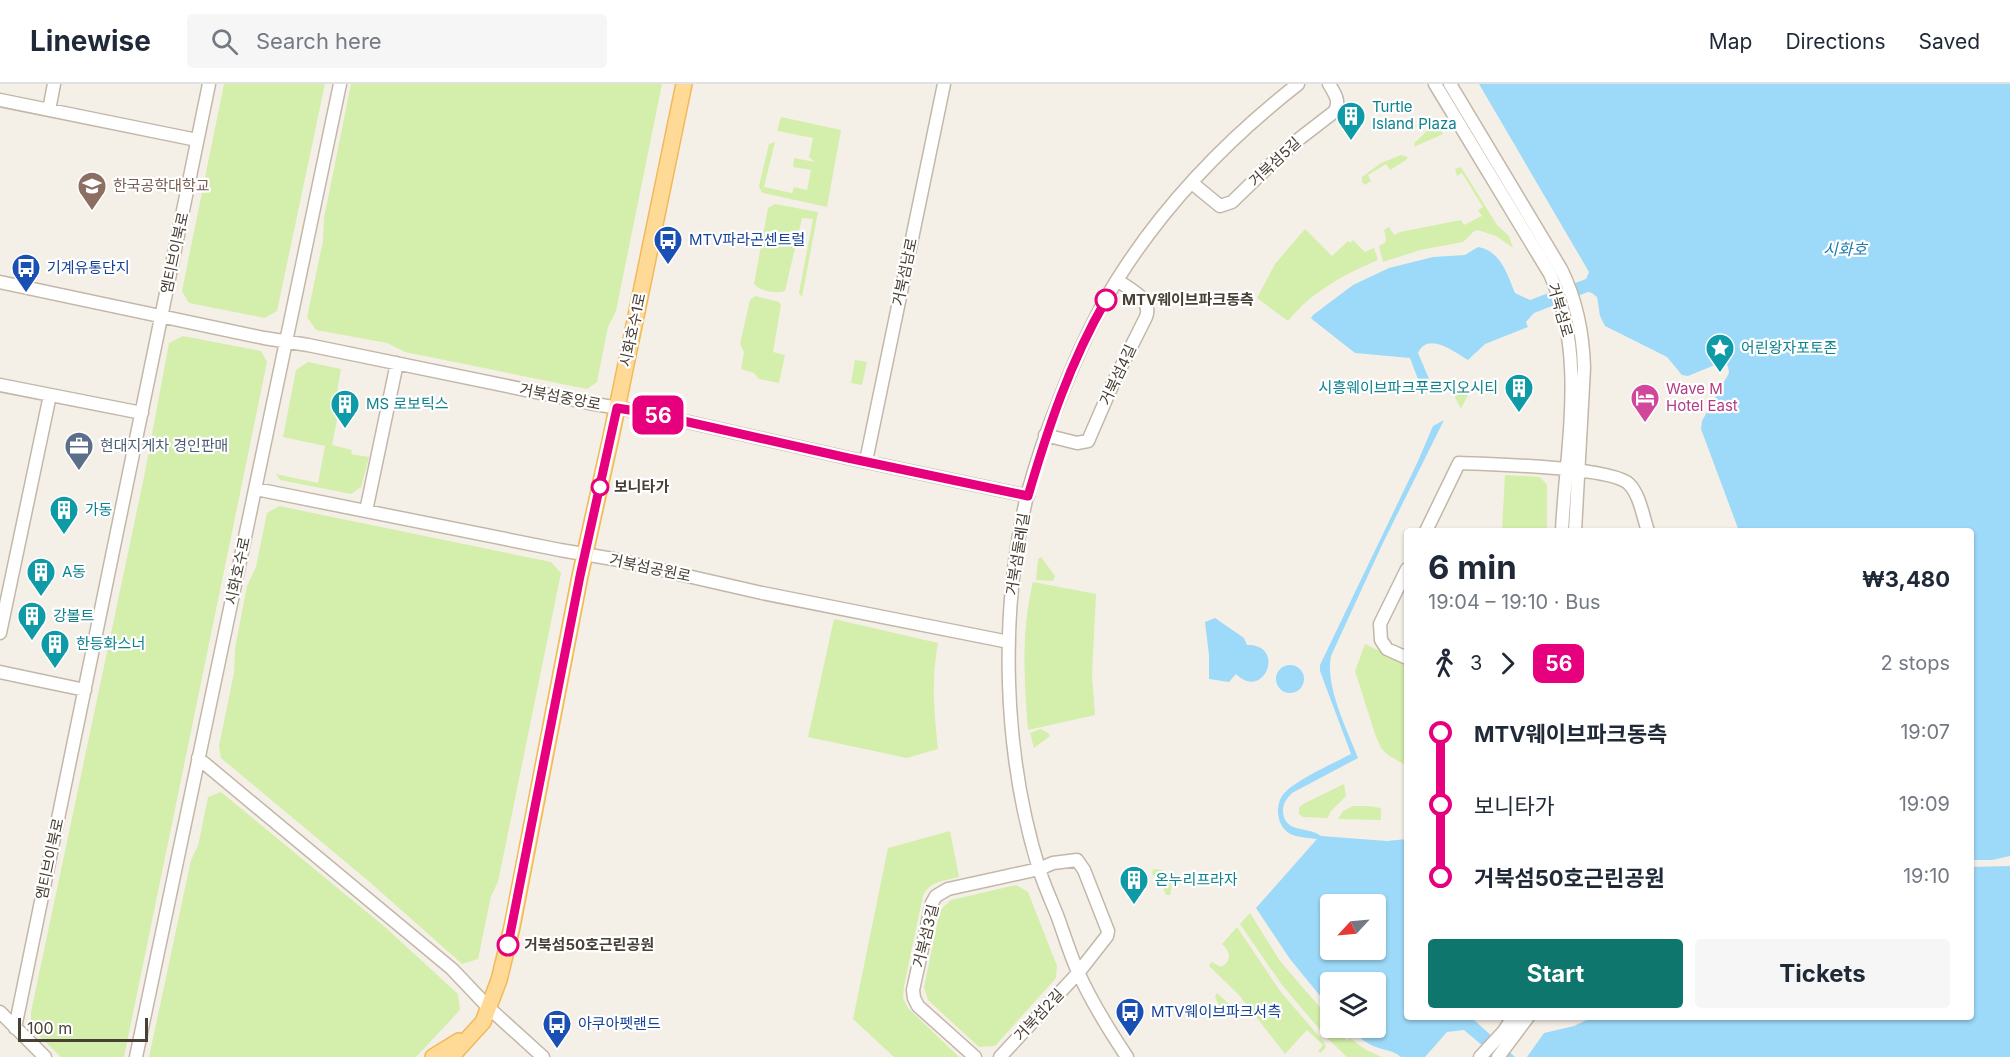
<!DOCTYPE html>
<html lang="en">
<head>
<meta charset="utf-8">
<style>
	:root { --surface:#fff; --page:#f6f6f7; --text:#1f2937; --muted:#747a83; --line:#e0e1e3; --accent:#0f766e }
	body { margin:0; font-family:Inter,"Noto Sans KR",sans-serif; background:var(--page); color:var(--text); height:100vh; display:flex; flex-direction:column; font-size:22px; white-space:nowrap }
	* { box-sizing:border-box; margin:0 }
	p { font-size:20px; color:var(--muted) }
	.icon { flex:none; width:33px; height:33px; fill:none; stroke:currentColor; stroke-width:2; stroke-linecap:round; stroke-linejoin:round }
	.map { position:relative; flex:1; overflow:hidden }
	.side { position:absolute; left:1404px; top:444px; width:570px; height:492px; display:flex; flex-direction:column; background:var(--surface); border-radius:6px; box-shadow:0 2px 4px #0004 }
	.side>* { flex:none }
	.badge { padding:0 12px; border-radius:9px; font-size:21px; line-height:39px }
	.needle { width:39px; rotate:244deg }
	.buttons { position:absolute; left:1320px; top:810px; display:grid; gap:12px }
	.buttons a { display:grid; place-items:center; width:66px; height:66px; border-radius:6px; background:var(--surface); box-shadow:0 2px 4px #0004; font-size:30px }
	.scale { position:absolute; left:18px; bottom:15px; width:130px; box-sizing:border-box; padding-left:6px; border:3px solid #494035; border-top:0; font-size:16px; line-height:21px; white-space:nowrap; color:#494035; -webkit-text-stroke:4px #fff; paint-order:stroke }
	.map>.badge { position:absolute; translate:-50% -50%; box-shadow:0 0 0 3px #fff }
	.legs { display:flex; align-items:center; gap:9px; height:66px; padding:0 24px; font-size:20px }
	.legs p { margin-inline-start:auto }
	.headline { display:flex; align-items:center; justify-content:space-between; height:102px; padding:0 24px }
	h1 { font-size:33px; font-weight:700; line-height:45px }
	.primary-button { display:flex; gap:12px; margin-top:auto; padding:12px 24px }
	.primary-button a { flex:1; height:69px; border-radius:6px; background:var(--accent); color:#fff; font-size:24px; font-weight:700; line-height:69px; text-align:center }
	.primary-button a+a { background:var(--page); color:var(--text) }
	ul { padding:0 24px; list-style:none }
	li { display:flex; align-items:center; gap:21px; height:72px; font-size:22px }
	li i { display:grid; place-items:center; width:9px; height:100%; margin:0 8px; background:currentColor }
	li i::after { content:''; width:15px; height:15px; margin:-8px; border:4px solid; border-radius:50%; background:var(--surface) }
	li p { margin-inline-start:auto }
	li:first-child i { background:linear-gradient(#0000 50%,currentColor 0) }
	li:last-child i { background:linear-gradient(currentColor 50%,#0000 0) }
	header { display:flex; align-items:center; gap:36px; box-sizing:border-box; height:84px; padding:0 30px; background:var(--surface); border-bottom:2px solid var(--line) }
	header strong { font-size:28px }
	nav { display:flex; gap:33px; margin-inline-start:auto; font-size:21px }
	.search { width:420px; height:54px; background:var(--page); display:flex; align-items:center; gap:15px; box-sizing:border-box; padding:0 21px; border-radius:6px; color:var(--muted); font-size:22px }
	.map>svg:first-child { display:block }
</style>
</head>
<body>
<header>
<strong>Linewise</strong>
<div class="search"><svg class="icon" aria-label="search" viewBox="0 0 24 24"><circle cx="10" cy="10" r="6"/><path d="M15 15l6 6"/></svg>Search here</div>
<nav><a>Map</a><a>Directions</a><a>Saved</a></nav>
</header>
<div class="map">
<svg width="2010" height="973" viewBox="0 0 2010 973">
	<rect width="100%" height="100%" fill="#f5f0e7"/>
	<path fill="#d4eeab" d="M 224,0 L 325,0 L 277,227 L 265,234 L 189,219 L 182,207 Z
		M 351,0 L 662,0 L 616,227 L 608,243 L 597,298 L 587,305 L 405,268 L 387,259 L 316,246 L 307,233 L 323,157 L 324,134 Z
		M 781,33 L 841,46 L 827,123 L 763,109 L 761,107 L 759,102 L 769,60 L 775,58 L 764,103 L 792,109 L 794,103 L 807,106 L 811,86 L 793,83 L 794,74 L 815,78 L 809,73 L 813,54 L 777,47 Z
		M 1438,39 L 1443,50 L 1414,63 L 1415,58 C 1423,52 1429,43 1438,39 Z
		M 1401,71 L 1408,73 L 1406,76 L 1390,86 L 1386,80 L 1368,91 L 1371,97 L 1365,101 L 1362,98 L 1362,93 L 1381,79 Z
		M 1461,83 L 1497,141 L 1509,152 L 1513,164 L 1496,152 L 1478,146 L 1473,148 L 1463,158 L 1420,166 L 1383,178 L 1379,162 L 1385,159 L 1386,154 L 1384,146 L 1389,143 L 1394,151 L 1400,148 L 1461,136 L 1464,141 L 1482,132 L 1478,126 L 1483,123 L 1481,120 L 1462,89 L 1457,92 L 1455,85 Z
		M 775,120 L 818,128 L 802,213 L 799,209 L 813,135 L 802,134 L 785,207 C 777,210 759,207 754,200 L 768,124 Z
		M 1305,145 L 1332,172 L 1348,157 L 1350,159 L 1353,156 L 1365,168 L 1374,164 L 1378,176 C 1345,190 1311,208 1288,237 L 1257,214 L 1275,180 Z
		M 755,212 L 779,218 L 781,221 L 773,268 L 785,271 L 779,299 L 759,295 L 754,289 L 741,285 L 744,268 L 740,260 L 750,216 Z
		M 183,252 L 261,267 L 267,278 L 124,973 L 61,973 L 34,947 L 31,939 L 31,928 L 144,393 L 169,259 Z
		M 855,276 L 867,278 L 862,301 L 851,299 Z
		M 308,278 L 341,285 L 334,325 L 339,326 L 332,361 L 352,366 L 351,370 L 369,373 L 361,403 L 351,410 L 280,396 L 276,390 L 318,399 L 325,362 L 283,353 L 296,286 Z
		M 1448,299 L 1472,302 L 1461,325 Z
		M 1505,391 L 1540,393 L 1547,401 L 1547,447 L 1502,447 Z
		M 279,422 L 551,478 L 561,489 L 498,798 L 491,812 L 478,875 L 462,880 L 372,800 L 221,674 L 219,662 L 234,589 L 235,564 L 247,502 L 256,483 L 267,429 Z
		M 1041,473 L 1055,492 L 1053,497 L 1036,496 L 1038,475 Z
		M 1033,498 L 1096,510 L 1092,591 L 1095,631 L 1028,646 C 1024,596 1021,547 1033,498 Z
		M 834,535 L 938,559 C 931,598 934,626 938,665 L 907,674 L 808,653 Z
		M 1365,560 L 1407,580 L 1407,682 L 1388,671 L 1381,664 L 1375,650 L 1355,587 Z
		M 1040,645 L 1048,649 L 1050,652 L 1034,664 L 1030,649 Z
		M 1344,700 L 1346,712 L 1330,728 L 1328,734 L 1303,733 L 1299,730 L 1299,724 L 1303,720 Z
		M 221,708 L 385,843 L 458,910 L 460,926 L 416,973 L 149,973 L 191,776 L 198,762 L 208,713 Z
		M 1353,722 L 1368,722 L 1381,724 L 1381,736 L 1338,735 L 1343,727 Z
		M 950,747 L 959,793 C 945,797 929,797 923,812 L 904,902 L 903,914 L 908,924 L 959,973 L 894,973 L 853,935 L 888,764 Z
		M 1153,785 L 1162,786 C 1169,793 1174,801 1170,811 L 1166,811 L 1161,798 L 1152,790 Z
		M 1016,801 L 1028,808 L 1057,882 L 1056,894 L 995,962 L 979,963 L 928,916 L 924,903 L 940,826 L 951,816 Z
		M 1250,829 L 1280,877 L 1330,935 L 1330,944 L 1339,944 L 1348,952 L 1345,955 L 1347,957 L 1350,954 L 1366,966 L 1382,973 L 1347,973 L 1327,954 L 1282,901 L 1240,840 Z
		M 1237,843 L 1280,907 L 1324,958 L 1326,963 L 1321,969 L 1318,967 L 1323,961 L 1307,946 L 1285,970 L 1239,911 L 1210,883 L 1209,881 L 1212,878 L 1221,883 C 1232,877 1231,868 1222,860 Z
		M 1217,909 L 1229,920 L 1239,926 L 1239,931 L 1232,932 L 1221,925 L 1215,913 Z"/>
	<path fill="#9dd9f8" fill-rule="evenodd" d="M 1479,0 L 2010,0 L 2010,973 L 1527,973 L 1544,949 L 1574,942 L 1593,933 L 1971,933 L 1971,447 L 1739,447 L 1701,345 L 1702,337 L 1729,289 L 1728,282 L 1722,278 L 1688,292 L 1682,291 L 1667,273 L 1605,242 L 1600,232 L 1597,213 L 1592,209 L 1588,208 L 1534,229 L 1526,238 L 1528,243 L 1485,260 L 1468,276 C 1454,268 1428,247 1418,269 L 1432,302 L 1425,301 L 1424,299 L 1419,298 L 1410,274 L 1355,269 L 1313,236 L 1311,234 L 1313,231 L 1353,201 L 1389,184 L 1433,173 L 1465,171 L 1478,163 C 1501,167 1507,190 1515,209 L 1530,216 L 1586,195 L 1589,188 Z
		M 1444,336 L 1382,461 L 1331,572 C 1325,603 1347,645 1358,674 L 1292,709 C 1287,714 1283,719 1283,727 C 1284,750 1309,742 1321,752 L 1387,757 L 1407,755 L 1407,933 L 1473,933 L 1474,936 L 1515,973 L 1496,973 L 1464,946 L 1447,948 L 1425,973 L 1401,973 C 1393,966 1383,966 1373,962 C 1364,958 1356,950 1349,944 L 1376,944 L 1376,898 L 1330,898 L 1330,924 L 1290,875 L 1256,824 L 1317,755 C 1302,753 1284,754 1279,735 C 1277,727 1278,718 1282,712 C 1291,698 1334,679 1351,670 L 1320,587 L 1320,581 L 1418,377 L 1433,342 ZM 1330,820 L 1376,820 L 1376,866 L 1330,866 Z
		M 1215,534 L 1244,554 L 1247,561 C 1287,560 1264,618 1236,590 L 1229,598 L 1209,595 L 1209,571 L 1205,538 Z
		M1276 595a14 14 0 1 1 28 0a14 14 0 1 1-28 0Z"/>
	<path fill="#f5f0e7" d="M 2010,772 L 2010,782 L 1971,783 L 1971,776 L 1992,776 Z"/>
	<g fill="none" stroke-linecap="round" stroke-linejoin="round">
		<g stroke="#c2b7a8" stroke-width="15">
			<path id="minor" d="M 1435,0 L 1550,190 C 1587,271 1566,362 1562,447
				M 1450,0 L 1561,185 C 1577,217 1583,249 1584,284 L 1575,447
				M 0,16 L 197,56
				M 49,26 L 54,0
				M 1192,99 L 1220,122 L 1232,118 L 1270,81 L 1299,55 L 1334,28 C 1341,18 1335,10 1329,0
				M 0,198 L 264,254 L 308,261 L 589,319 L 648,329 L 848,374 L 1028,412
				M 0,301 L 142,329
				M 1045,351 L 1077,359 L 1088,357 L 1114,297 L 1146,233 C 1153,215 1129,205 1117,196
				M 866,377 L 944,0
				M 256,405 L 560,466 L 613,475 L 762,509 L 1009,558
				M 366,427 L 397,279
				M 1426,447 L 1459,379 C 1489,380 1612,383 1629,400 C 1640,411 1643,433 1648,447
				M 1407,485 L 1380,540 L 1381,556 L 1387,565 L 1407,574
				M 0,549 L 50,311
				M 0,588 L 85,606
				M 198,674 L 452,885 L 489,924 L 543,973
				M 0,928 L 45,973
				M 15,944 L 209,0
				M 136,973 L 340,0
				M 975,973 L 918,922 L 914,914 L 913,906 L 932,819 L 936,812 L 948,805 L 1039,785 L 1053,779 L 1077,776 L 1084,786 L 1106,842 L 1108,847 L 1107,852 L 1078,889 L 1000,973
				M 1127,973 C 1109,946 1091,917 1078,888 C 1070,870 1064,850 1057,831 C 1051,816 1044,801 1039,785 C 1003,668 999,531 1027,412 C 1036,378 1047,346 1060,314 C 1076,273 1094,233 1117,196 C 1164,121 1229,54 1298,0
				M 1480,973 L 1504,947 L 1513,933
				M 1498,973 L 1528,933"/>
		</g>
		<g stroke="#f1b959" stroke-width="18">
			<path id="major" d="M 433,973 L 459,957
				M 451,973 L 483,938 L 499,896 L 512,843 L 580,492 L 611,353 L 684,0"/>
		</g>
		<use href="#minor" stroke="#fff" stroke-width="12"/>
		<use href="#major" stroke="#ffda96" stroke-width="15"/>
	</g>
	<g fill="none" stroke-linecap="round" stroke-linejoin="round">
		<g stroke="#fff" stroke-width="14">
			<path id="line-1" d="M 508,861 L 580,492 L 617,324 L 648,329 L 848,374 L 1028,412 C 1048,344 1070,278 1106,216"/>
		</g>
		<use href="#line-1" stroke="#e6007e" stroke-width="9"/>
	</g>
	<defs>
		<g id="building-pin" transform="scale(1.5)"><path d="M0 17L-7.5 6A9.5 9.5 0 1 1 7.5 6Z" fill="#0f9aa8" stroke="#fff"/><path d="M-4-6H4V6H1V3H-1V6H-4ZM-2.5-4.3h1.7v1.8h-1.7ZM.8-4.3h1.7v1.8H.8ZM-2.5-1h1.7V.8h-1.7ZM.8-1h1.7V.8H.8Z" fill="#fff"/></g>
		<g id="university-pin" transform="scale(1.5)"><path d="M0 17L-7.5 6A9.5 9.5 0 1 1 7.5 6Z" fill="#8d6e63" stroke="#fff"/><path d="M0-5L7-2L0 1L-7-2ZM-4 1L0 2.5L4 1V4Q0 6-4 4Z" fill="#fff"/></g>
		<g id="bus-pin" transform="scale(1.5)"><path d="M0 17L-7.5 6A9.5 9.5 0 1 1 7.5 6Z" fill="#1a4fb4" stroke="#fff"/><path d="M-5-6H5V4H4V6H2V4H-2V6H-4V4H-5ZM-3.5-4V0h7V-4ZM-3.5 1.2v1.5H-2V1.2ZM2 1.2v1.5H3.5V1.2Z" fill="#fff"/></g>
		<g id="sight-pin" transform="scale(1.5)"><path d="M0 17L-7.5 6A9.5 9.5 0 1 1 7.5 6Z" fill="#0f9aa8" stroke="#fff"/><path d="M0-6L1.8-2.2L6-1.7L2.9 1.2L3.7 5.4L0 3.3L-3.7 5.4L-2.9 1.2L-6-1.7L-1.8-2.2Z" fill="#fff"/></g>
		<g id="hotel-pin" transform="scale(1.5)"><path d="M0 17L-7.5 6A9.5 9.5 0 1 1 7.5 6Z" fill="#d1479c" stroke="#fff"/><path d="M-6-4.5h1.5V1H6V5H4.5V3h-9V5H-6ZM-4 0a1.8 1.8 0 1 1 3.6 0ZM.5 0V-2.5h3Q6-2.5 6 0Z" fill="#fff"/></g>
		<g id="office-pin" transform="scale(1.5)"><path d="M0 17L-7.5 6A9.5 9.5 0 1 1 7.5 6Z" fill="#5c6f8a" stroke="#fff"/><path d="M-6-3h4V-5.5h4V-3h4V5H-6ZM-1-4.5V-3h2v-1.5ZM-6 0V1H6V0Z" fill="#fff"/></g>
	</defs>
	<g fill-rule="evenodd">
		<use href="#building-pin" x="1351" y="32"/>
		<use href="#university-pin" x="92" y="102"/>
		<use href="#bus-pin" x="668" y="156"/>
		<use href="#bus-pin" x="26" y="184"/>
		<use href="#sight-pin" x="1720" y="264"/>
		<use href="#building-pin" x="1519" y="304"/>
		<use href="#hotel-pin" x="1645" y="314"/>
		<use href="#building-pin" x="345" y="320"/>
		<use href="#office-pin" x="79" y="362"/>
		<use href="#building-pin" x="64" y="426"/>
		<use href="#building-pin" x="41" y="488"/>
		<use href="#building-pin" x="32" y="532"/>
		<use href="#building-pin" x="55" y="560"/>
		<use href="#building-pin" x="1134" y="796"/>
		<use href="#bus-pin" x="1130" y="928"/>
		<use href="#bus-pin" x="557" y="940"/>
	</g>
	<g fill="#fff" stroke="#e6007e" stroke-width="3">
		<circle cx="1106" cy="216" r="10"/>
		<circle cx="600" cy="403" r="8"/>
		<circle cx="508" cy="861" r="10"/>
	</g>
	<g text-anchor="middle" stroke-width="4.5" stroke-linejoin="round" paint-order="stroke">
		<g font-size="15" fill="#0d838f" stroke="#fff" text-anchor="start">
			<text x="1372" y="28">Turtle<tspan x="1372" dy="17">Island Plaza</tspan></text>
			<text x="1741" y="269">어린왕자포토존</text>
			<text x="1498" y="309" text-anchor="end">시흥웨이브파크푸르지오시티</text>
			<text x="366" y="325">MS 로보틱스</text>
			<text x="85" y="431">가동</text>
			<text x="62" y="493">A동</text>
			<text x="53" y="537">강볼트</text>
			<text x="76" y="565">한등화스너</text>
			<text x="1155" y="801">온누리프라자</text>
		</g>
		<g font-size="15" fill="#494035" stroke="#fff">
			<text transform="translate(1275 78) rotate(-43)" y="5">거북섬5길</text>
			<text transform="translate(175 169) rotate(-78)" y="5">엠티브이북로</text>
			<text transform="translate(905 188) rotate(-78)" y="5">거북섬남로</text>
			<text transform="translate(1560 226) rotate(74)" y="5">거북섬로</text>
			<text transform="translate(633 246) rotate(-78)" y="5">시화호수1로</text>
			<text transform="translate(1118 291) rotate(-65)" y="5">거북섬4길</text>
			<text transform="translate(560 313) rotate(11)" y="5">거북섬중앙로</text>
			<text transform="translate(1018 470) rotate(-81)" y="5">거북섬둘레길</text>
			<text transform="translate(650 484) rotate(12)" y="5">거북섬공원로</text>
			<text transform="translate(238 487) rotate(-78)" y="5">시화호수로</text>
			<text transform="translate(50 775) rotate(-78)" y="5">엠티브이북로</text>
			<text transform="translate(926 852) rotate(-76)" y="5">거북섬3길</text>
			<text transform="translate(1039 931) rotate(-47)" y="5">거북섬2길</text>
		</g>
		<g font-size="15" fill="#785e54" stroke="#fff" text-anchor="start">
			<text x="113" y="107">한국공학대학교</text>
		</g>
		<g font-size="15" fill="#164399" stroke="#fff" text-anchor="start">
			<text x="689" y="161">MTV파라곤센트럴</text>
			<text x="47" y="189">기계유통단지</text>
			<text x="1151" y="933">MTV웨이브파크서측</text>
			<text x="578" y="945">아쿠아펫랜드</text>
		</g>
		<g font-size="15" font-weight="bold" fill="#494035" stroke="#fff" text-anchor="start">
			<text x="1122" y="221">MTV웨이브파크동측</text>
			<text x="614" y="408">보니타가</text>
			<text x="524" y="866">거북섬50호근린공원</text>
		</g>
		<g font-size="15" fill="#b23c85" stroke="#fff" text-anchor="start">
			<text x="1666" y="310">Wave M<tspan x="1666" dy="17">Hotel East</tspan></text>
		</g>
		<g font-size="15" fill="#4e5e75" stroke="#fff" text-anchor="start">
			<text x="100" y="367">현대지게차 경인판매</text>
		</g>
		<g font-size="16" font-style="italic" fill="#1f7caf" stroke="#fff">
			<text x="1845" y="171">시화호</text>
		</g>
	</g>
</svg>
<div class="buttons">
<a><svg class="needle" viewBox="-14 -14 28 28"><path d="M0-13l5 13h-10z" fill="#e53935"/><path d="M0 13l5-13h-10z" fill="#747a83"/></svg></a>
<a><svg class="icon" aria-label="layers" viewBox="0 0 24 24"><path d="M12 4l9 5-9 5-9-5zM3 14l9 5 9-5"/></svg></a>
</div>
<div class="scale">100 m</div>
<b class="badge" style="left:658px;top:331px;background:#e6007e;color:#fff">56</b>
<section class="side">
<div class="headline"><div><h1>6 min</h1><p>19:04 – 19:10 · Bus</p></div><b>₩3,480</b></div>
<div class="legs"><svg class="icon" aria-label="walk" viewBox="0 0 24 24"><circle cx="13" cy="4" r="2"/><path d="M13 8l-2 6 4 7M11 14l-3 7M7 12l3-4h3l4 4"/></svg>3<svg class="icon" aria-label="forward" viewBox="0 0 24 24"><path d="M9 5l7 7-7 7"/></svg><b class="badge" style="background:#e6007e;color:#fff">56</b><p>2 stops</p></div>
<ul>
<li><i style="color:#e6007e"></i><b>MTV웨이브파크동측</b><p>19:07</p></li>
<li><i style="color:#e6007e"></i><span>보니타가</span><p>19:09</p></li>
<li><i style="color:#e6007e"></i><b>거북섬50호근린공원</b><p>19:10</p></li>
</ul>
<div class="primary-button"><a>Start</a><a>Tickets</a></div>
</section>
</div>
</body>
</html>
